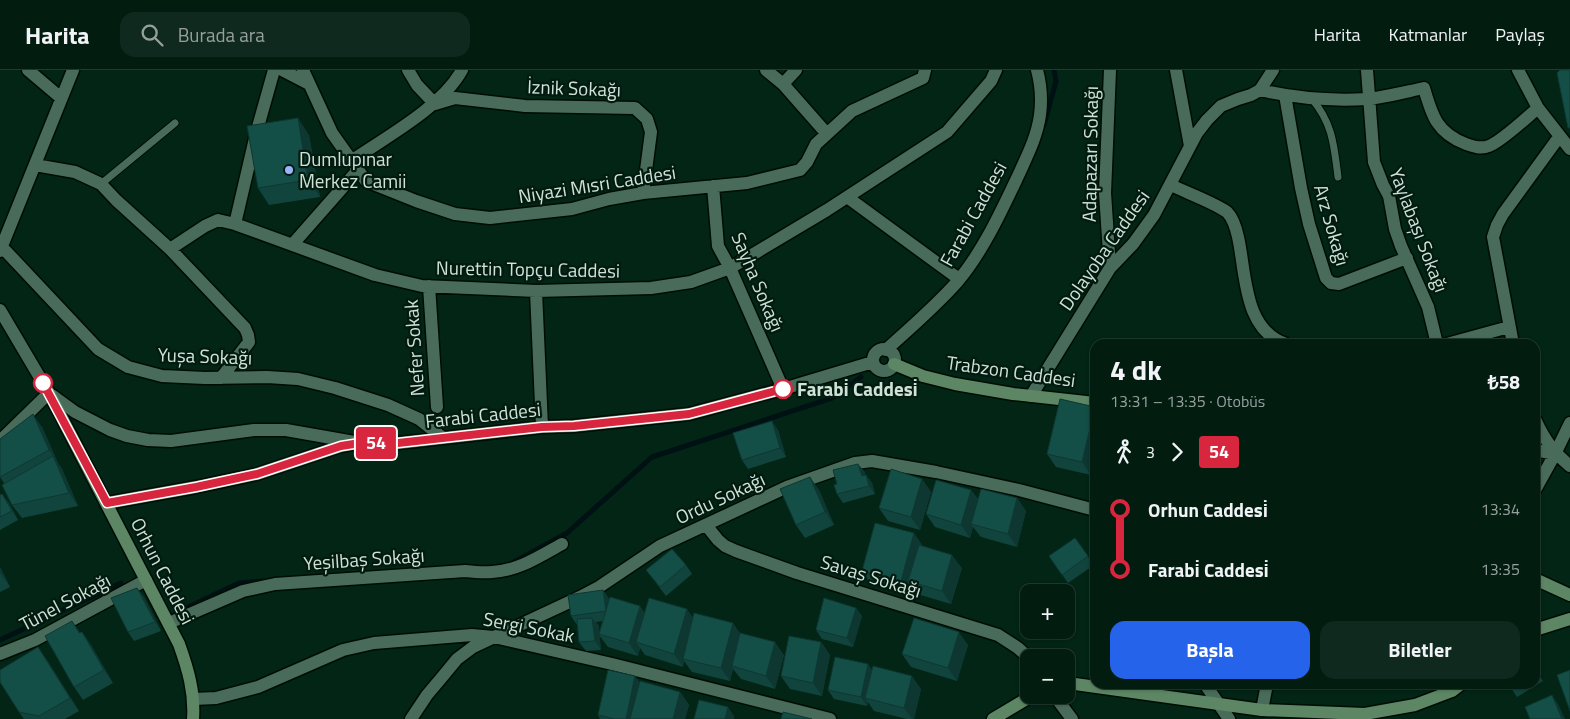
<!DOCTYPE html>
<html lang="tr">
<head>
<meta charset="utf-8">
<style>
	:root { --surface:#021c10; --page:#10291e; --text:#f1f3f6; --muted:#96a19f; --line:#233a30; --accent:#2563eb }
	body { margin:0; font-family:"Titillium Web",sans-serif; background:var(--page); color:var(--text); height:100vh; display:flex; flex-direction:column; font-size:19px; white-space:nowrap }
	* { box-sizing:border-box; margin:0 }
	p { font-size:16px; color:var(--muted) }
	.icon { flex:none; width:28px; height:28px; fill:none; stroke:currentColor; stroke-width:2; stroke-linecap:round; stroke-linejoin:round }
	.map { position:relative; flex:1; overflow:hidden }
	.sheet { position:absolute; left:1090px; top:269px; width:450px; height:350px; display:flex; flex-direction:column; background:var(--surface); border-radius:15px; box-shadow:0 1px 4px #0004,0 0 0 1px var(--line) }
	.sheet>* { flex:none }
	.badge { padding:0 10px; border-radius:4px; font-size:18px; line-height:32px }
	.tools { position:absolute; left:1020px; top:514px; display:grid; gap:10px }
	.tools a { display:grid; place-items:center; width:55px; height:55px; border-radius:10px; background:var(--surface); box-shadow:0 1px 4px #0004,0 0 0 1px var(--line); font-size:25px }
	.map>.badge { position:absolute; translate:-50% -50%; box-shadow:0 0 0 2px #fff }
	.legs { display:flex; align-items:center; gap:8px; height:55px; padding:0 20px; font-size:16px }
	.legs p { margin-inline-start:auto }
	.head { display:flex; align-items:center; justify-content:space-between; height:85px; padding:0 20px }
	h1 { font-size:28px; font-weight:700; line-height:38px }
	.primary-button { display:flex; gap:10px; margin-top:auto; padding:10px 20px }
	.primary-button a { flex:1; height:58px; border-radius:15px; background:var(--accent); color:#fff; font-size:20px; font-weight:700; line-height:58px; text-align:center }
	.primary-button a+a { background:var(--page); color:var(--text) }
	ul { padding:0 20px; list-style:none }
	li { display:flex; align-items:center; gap:18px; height:60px; font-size:19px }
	li i { display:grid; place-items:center; width:8px; height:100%; margin:0 6px; background:currentColor }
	li i::after { content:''; width:12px; height:12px; margin:-6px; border:4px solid; border-radius:50%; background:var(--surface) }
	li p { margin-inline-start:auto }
	li:first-child i { background:linear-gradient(#0000 50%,currentColor 0) }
	li:last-child i { background:linear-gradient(currentColor 50%,#0000 0) }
	header { display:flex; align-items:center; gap:30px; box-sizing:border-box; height:70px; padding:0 25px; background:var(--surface); border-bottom:1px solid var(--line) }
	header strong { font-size:24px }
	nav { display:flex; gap:28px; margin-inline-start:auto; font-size:18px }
	.search { width:350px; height:45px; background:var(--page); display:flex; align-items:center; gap:12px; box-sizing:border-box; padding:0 18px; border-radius:15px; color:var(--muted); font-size:19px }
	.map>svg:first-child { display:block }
</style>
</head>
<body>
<header>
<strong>Harita</strong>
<div class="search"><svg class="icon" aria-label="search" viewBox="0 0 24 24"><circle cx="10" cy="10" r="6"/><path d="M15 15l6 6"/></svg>Burada ara</div>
<nav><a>Harita</a><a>Katmanlar</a><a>Paylaş</a></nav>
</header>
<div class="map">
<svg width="1570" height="649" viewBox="0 0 1570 649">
	<rect width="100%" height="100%" fill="#022516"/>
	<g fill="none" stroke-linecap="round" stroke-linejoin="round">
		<path stroke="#001114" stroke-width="5" d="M 1044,55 L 1056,11 L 1054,0
			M 514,492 L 567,463 L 652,387 L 832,328 L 861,307
			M 186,538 L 239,513 L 262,511
			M 0,570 L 121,513"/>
		<g stroke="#000d04" stroke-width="9">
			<path id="lane" d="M 1312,29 C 1333,54 1334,76 1338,107
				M 101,114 L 175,53"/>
		</g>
		<g stroke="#000d04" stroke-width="15">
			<path id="street" d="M 28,0 L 61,28
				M 282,0 L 309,14
				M 303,0 L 332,63 L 366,111 L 416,131 L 455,144 L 490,148 L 572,139 L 609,129 L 643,123 L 747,113 L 800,100 L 807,92 L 816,74 L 852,41 L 923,8 L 925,0
				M 408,0 L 417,15 L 435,34 L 455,28 L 525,36 L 635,38 L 647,49 L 651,62 L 643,123
				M 766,0 L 783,14 L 827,64
				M 1110,0 L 1105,123 L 1110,198
				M 1176,0 L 1190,76
				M 1367,0 L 1374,92 L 1383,115 L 1389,126 L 1395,159 L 1401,176 L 1428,237 L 1437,274
				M 1518,0 L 1538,38 L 1570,79
				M 783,14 L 796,0
				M 1260,20 C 1294,28 1332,31 1367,29 C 1386,27 1405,22 1424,18 C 1432,46 1437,63 1466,74 C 1474,77 1481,79 1489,76 C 1502,71 1526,48 1538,38
				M 1285,25 L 1301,118 L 1309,154 L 1326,208 L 1331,213 L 1339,214 L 1407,188
				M 351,91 C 386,67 442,37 462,0
				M 35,95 L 75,102 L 101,114 L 116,130 L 170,179 L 205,156 L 218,150 L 235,154 L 375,205 L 422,216 L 536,221 L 651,218 L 691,212 L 730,198 L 827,140 L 947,62 L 991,11 L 996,0
				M 1171,115 C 1185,122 1215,133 1227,142 C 1233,148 1236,158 1238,167 C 1246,202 1243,260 1286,274
				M 713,116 L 718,176 L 730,198 L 783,319
				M 847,127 L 959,209
				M 235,154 L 256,64 L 274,0
				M 292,175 L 358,100
				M 2,177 L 98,279 L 128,297 L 162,306 L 205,308 L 267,307 L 298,309 L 335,318 L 388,335 L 419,349 L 443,368
				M 170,179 L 245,258 L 248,265 L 249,272 L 221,308
				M 0,181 L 73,0
				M 429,216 L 437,337
				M 536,221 L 542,357
				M 0,240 L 49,323 L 75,342 L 110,360 L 127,366 L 148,370 L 171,371 L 254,360 L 286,360 L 360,373 L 399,373 L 542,357 L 574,356 L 689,344 L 783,319 L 873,292
				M 1447,274 L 1509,257
				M 1513,274 L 1493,167 L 1497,155 L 1503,144 L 1559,67
				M873 290a11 11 0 1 1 22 0a11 11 0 1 1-22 0Z
				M 886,280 C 910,258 936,236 958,211 C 983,181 1001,142 1018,106 C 1027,86 1037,67 1040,45 C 1042,30 1041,15 1037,0
				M 1031,326 L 1110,198 L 1133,174 L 1154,145 L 1197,63 L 1207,50 L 1221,36 L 1238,29 L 1251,25 L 1260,20 L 1273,0
				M 1535,349 C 1544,369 1553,382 1570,396
				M 0,371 L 49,323
				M 1535,380 L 1555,384
				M 1535,420 L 1555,384 L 1570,353
				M 107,433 L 196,417 L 257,404 L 341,376 L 352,374
				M 706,455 L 718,470 L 725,476 L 736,481 L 797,503 L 998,565 L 1018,578 L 1029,588
				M 169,553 L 243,521 L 275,514 L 465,501 C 474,502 483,503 492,502 C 518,501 540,486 562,474
				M 0,584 L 35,570 L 146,510
				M 1205,614 L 1229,649
				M 1054,625 L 1072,649
				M 193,629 L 216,628 L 258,617 L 343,580 L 374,573 L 472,565 L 494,567 L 612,594 L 830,649
				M 1262,640 L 1267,614
				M 411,649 L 427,625 L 443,606 L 457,589 L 473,577 L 580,527 L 599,517 L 660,476 L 787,417 L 855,393 L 872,391 L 936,402 L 1019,420 L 1095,440"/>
		</g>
		<g stroke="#000d04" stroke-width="15">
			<path id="secondary" d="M 894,294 L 923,306 L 955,314 L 1013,324 L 1095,333
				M 49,323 L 179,574 C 188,599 195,623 193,649
				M 1535,509 L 1570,525
				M 1535,560 L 1570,549
				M 1066,615 L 1075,614 L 1262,640 L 1365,644 L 1415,635 L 1452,621 L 1461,614
				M 993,649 L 1033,625"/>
		</g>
		<use href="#lane" stroke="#496c5a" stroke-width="7"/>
		<use href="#street" stroke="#496c5a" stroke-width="12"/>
		<use href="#secondary" stroke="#5d8664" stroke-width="12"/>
	</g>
	<path fill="#11443d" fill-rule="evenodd" d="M 309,65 L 320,127 L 269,135 L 258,118 Z
		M 1095,337 L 1095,389 L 1091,405 L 1056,397 L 1047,384 Z
		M 42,357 L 58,393 L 62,399 L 78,436 L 22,448 L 12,435 L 4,413 L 0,407 Z
		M 778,360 L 786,387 L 748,399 L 742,390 Z
		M 865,402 L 865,405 L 866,405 L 872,413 L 875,424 L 843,433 L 837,424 Z
		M 922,409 L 931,422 L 920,460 L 888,451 L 879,438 Z
		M 819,420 L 834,455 L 805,468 L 796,455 Z
		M 971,420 L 978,429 L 1017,428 L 1026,441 L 1017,477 L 981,467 L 973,457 L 970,468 L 935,457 L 926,444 Z
		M 0,424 L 1,425 L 2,424 L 9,433 L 18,450 L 0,460 Z
		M 1075,468 L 1094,495 L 1068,513 L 1049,486 Z
		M 923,476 L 962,498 L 951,534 L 917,524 L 912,517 L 910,524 L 871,514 L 862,501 Z
		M 686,495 L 692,504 L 666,526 L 646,500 Z
		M 0,497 L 10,517 L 0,522 Z
		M 137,518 L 144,527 L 161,561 L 134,571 L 128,562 Z
		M 603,520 L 609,529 L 645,543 L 693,548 L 740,564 L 784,585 L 775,619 L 741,609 L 733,599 L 730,611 L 692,602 L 684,591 L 683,597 L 645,585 L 640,578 L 638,586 L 608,577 L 599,565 L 601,580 L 586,581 L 579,572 L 577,555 L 571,546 ZM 603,551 L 599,563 L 599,556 L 596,552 Z
		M 856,538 L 862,546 L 853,577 L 822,569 L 816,560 Z
		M 72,551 L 80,563 L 82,562 L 91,575 L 113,613 L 83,630 L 74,617 Z
		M 821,572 L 830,585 L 822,626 L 790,619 L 781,606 Z
		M 968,575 L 957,611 L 911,597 L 902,584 Z
		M 47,590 L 79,641 L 65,649 L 24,649 L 19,642 Z
		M 1535,599 L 1543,611 L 1517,627 L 1508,614 L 1535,614 Z
		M 872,600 L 921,619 L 914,649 L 907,649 L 874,641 L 868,632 L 867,636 L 834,629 L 828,620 Z
		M 640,612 L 680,622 L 689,635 L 685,649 L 600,649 L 598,645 Z"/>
	<path fill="#0e3732" d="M 298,48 L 309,65 L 320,127 L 308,110 Z
		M 1095,339 L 1095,389 L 1091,405 L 1082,392 Z
		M 33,344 L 42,357 L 58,393 L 62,399 L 78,436 L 69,423 L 53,386 L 49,380 Z
		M 772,351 L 778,360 L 786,387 L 780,378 Z
		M 858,394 L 865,402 L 868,415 L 862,406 Z
		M 866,405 L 872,413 L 875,424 L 869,416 Z
		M 810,407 L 819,420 L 834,455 L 825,442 Z
		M 922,409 L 931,422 L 920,460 L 911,447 Z
		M 971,420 L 980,433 L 971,454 L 973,457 L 970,468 L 961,455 Z
		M 2,424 L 9,433 L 18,450 L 12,441 Z
		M 1017,428 L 1026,441 L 1017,477 L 1008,464 Z
		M 914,463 L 923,476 L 908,511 L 912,517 L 910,524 L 901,511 Z
		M 952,485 L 962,498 L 951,534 L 942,521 Z
		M 0,497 L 10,517 L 0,503 Z
		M 137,518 L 144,527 L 161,561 L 155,552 Z
		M 603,520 L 609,529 L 606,541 Z
		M 640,536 L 649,549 L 636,572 L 640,578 L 638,586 L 629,573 Z
		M 856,538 L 862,546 L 853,577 L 847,568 Z
		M 687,539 L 696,552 L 683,589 L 684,591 L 683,597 L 674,584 Z
		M 592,548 L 599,556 L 601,580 L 595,571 Z
		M 733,553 L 742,566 L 732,596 L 733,599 L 730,611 L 721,598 Z
		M 82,562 L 91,575 L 113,613 L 104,600 Z
		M 959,562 L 968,575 L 957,611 L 948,598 Z
		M 775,572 L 784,585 L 775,619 L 766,606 Z
		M 821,572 L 830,585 L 822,626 L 813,613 Z
		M 38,577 L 47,590 L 79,641 L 70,628 Z
		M 868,594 L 874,603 L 865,628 L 868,632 L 867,636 L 861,627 Z
		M 635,606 L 645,619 L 638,649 L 626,649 Z
		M 912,606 L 921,619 L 914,649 L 912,649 L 904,638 Z
		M 680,622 L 689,635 L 685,649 L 673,649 Z
		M 1552,625 L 1558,634 L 1565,649 L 1562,649 Z
		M 728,637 L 734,646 L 734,649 L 725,649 Z"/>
	<path fill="#144f47" stroke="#0e3732" d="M 1560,0 L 1570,0 L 1570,58 L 1568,58 L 1557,3 Z
		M 298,48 L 308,110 L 258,118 L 247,56 Z
		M 1060,329 L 1095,337 L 1082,392 L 1047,384 Z
		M 33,344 L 49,380 L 0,407 L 0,369 Z
		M 772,351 L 780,378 L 742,390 L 733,363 Z
		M 53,386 L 69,423 L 12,435 L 2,415 Z
		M 858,394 L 862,406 L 866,405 L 869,416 L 837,424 L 834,415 L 837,414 L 833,400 Z
		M 891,399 L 922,409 L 911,447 L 879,438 Z
		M 810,407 L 825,442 L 796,455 L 780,419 Z
		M 936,410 L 971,420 L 961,455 L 926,444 Z
		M 981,419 L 1017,428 L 1008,464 L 971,454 Z
		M 2,424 L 12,441 L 0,447 L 0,425 Z
		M 875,453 L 914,463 L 901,511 L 862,501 Z
		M 1075,468 L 1088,486 L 1062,505 L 1049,486 Z
		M 919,475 L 952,485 L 942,521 L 908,511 Z
		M 672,479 L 686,495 L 660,517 L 646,500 Z
		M 137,518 L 155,552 L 128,562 L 111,528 Z
		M 603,520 L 606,541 L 571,546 L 568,525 Z
		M 610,527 L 640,536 L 629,573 L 599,564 Z
		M 649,528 L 687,539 L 674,584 L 636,572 Z
		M 824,528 L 856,538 L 847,568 L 816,560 Z
		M 694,543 L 733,553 L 721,598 L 683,589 Z
		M 592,548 L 595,571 L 579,572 L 577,549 Z
		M 914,548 L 959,562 L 948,598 L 902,584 Z
		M 72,551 L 79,563 L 82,562 L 104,600 L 74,617 L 45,566 Z
		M 740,563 L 775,572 L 766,606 L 732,596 Z
		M 789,566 L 821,572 L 813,613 L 781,606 Z
		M 38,577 L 70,628 L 39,646 L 19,642 L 0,612 L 0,600 Z
		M 835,587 L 868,594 L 861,627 L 828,620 Z
		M 873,596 L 912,606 L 904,638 L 865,628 Z
		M 608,600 L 635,606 L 626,649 L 615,649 L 598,645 Z
		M 1570,600 L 1570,641 L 1557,605 Z
		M 640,611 L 680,622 L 673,649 L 630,649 Z
		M 1508,614 L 1519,614 L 1511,619 Z
		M 1552,625 L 1562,649 L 1530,649 L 1525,637 Z
		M 699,630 L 728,637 L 725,649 L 694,649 Z
		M 783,642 L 812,649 L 781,649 Z"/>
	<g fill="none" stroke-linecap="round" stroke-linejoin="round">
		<g stroke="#fff" stroke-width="11">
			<path id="line-1" d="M 43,313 L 107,433 L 196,417 L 257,404 L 341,376 L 360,373 L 398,373 L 542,357 L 574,356 L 689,344 L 783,319"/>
		</g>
		<use href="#line-1" stroke="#d7263d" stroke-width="8"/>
	</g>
	<circle fill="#9bb4fd" stroke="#021a0f" stroke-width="2" cx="289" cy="100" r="5"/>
	<g fill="#fff" stroke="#d7263d" stroke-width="2.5">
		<circle cx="43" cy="313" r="9"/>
		<circle cx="783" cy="319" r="9"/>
	</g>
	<g text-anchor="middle" stroke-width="4.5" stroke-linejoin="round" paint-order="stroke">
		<g font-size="19" fill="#cfe2d7" stroke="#021a0f">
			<text transform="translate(574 18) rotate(2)" y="7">İznik Sokağı</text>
			<text transform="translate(1090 84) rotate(-89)" y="7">Adapazarı Sokağı</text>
			<text transform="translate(597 114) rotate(-9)" y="7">Niyazi Mısri Caddesi</text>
			<text transform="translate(973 144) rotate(-61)" y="7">Farabi Caddesi</text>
			<text transform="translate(1332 155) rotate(74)" y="7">Arz Sokağı</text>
			<text transform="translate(1419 160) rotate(69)" y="7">Yaylabaşı Sokağı</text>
			<text transform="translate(1104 180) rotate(-55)" y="7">Dolayoba Caddesi</text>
			<text transform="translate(528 199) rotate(1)" y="7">Nurettin Topçu Caddesi</text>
			<text transform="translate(758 212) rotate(67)" y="7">Sayha Sokağı</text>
			<text transform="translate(414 278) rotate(-94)" y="7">Nefer Sokak</text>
			<text transform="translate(205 286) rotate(2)" y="7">Yuşa Sokağı</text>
			<text transform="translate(1011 301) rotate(8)" y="7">Trabzon Caddesi</text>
			<text transform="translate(483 345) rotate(-6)" y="7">Farabi Caddesi</text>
			<text transform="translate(720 428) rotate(-25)" y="7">Ordu Sokağı</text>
			<text transform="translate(364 489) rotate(-4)" y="7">Yeşilbaş Sokağı</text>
			<text transform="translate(163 501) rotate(63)" y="7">Orhun Caddesi</text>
			<text transform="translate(871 506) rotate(17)" y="7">Savaş Sokağı</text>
			<text transform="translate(65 532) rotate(-28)" y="7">Tünel Sokağı</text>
			<text transform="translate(529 557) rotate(11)" y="7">Sergi Sokak</text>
		</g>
		<g font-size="19" fill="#cfe2d7" stroke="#021a0f" text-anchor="start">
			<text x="299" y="96">Dumlupınar<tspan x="299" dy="22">Merkez Camii</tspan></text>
		</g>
		<g font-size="19" font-weight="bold" fill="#cfe2d7" stroke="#021a0f" text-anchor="start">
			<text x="797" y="326">Farabi̇ Caddesi̇</text>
		</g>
	</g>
</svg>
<div class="tools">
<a>+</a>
<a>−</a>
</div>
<b class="badge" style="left:376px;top:373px;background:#d7263d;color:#fff">54</b>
<section class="sheet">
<div class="head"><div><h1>4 dk</h1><p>13:31 – 13:35 · Otobüs</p></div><b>₺58</b></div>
<div class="legs"><svg class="icon" aria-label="walk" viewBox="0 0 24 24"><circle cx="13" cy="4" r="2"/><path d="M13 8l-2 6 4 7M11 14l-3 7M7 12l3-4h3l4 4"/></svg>3<svg class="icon" aria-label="forward" viewBox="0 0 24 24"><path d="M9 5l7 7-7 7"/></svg><b class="badge" style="background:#d7263d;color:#fff">54</b></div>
<ul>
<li><i style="color:#d7263d"></i><b>Orhun Caddesi̇</b><p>13:34</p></li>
<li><i style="color:#d7263d"></i><b>Farabi̇ Caddesi̇</b><p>13:35</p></li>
</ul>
<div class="primary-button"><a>Başla</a><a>Biletler</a></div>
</section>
</div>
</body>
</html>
